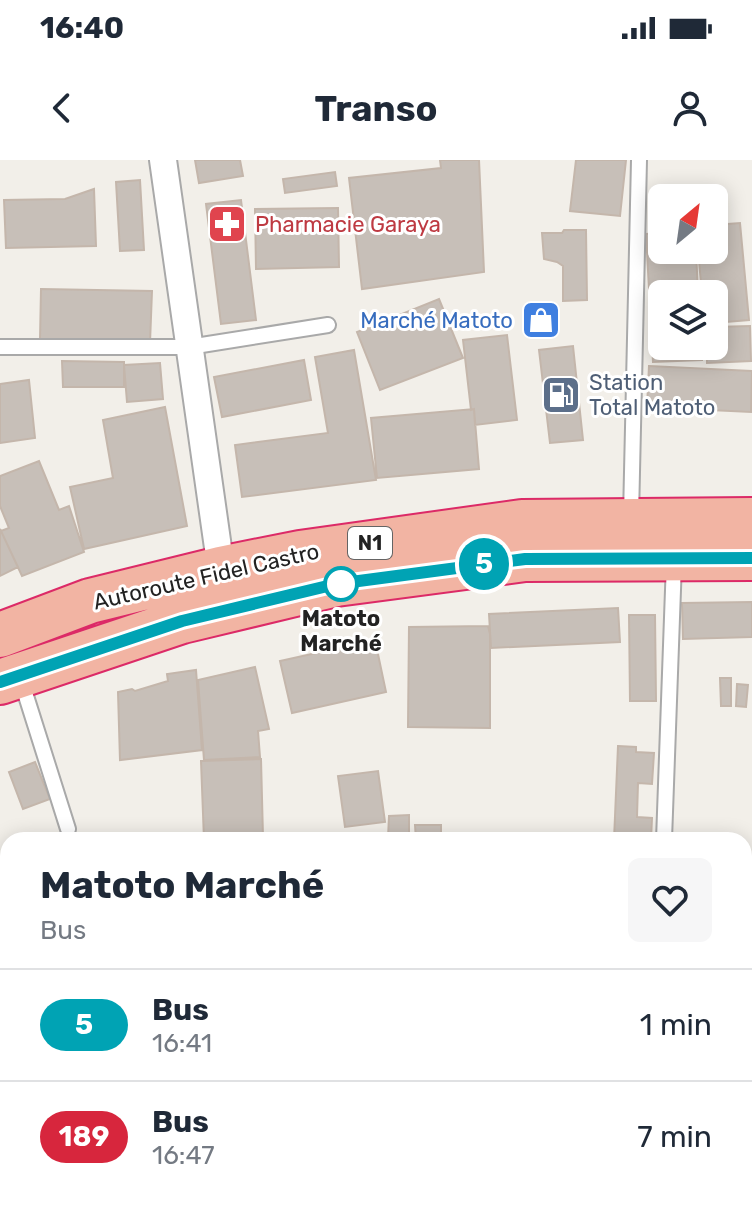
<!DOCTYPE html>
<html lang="fr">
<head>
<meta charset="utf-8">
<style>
	:root { --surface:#fff; --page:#f6f6f7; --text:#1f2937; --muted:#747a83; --line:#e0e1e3 }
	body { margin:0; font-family:Rubik,sans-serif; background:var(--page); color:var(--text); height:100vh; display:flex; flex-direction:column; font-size:30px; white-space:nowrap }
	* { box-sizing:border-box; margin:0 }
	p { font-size:26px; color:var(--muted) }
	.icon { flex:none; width:44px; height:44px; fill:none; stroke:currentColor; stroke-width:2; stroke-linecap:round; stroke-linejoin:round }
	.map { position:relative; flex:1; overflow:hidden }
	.sheet { position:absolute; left:0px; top:672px; width:752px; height:376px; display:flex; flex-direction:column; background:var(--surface); border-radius:24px 24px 0 0; box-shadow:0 4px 20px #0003 }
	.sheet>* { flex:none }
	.badge { padding:0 16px; border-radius:26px; font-size:28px; line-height:52px }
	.needle { width:52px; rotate:29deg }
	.controls { position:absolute; left:648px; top:24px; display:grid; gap:16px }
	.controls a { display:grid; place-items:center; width:80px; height:80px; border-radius:12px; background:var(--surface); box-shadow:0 4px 20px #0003; font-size:40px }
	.map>.badge { position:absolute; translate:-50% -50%; box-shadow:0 0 0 4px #fff }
	.round { display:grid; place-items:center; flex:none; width:84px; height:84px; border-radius:12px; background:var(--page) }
	.headline { display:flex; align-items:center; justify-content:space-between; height:136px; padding:0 40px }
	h1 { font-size:38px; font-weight:700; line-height:60px }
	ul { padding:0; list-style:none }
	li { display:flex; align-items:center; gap:24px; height:112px; padding:0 40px; border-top:2px solid var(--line) }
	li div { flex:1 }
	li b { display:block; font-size:30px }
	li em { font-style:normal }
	li .badge { min-width:88px; font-weight:700; text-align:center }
	.status { display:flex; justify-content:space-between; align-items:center; height:56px; padding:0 40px; background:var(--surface); direction:ltr }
	.status svg { height:22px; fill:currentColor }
	header { display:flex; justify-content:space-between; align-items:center; height:104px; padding:0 40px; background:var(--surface); font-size:36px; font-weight:700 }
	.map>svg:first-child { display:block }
</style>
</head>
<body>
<div class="status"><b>16:40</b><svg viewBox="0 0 49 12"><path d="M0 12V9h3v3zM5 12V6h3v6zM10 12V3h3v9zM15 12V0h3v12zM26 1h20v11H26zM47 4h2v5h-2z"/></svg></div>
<header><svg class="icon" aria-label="back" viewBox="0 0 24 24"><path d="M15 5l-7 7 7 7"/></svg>Transo<svg class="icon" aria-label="person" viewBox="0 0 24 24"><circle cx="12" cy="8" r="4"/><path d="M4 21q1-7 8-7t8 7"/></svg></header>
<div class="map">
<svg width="752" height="1048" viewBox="0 0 752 1048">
	<rect width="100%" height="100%" fill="#f2efe9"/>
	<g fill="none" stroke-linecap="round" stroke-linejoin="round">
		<path stroke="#aad3df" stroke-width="8" d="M 0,737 L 8,742
			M 138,1048 L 140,1040"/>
	</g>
	<path fill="#c7bfb8" stroke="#c4b6ab" stroke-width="2" d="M 195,0 L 240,0 L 243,16 L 199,23 Z
		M 440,0 L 479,0 L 484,112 L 362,129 L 349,18 L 441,8 Z
		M 576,0 L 626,0 L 620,56 L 570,51 Z
		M 335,12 L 337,26 L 285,33 L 283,19 Z
		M 140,20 L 144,90 L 120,91 L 116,22 Z
		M 94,29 L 96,86 L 6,88 L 4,40 L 65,39 Z
		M 241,40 L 256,160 L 221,164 L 206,44 Z
		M 338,48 L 339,107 L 256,109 L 255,49 Z
		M 740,63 L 749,160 L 714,163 L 714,134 L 702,134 L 698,90 L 714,90 L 714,65 Z
		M 564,70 L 586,70 L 587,140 L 563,141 L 563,106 L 557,102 L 544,99 L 542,73 L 562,73 Z
		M 662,73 L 662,90 L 696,90 L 698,134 L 662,134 L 662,186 L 701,186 L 702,200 L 653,202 L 646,74 Z
		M 41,129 L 152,131 L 150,183 L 40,180 Z
		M 439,139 L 463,198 L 380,230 L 357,172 Z
		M 750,166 L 751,201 L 707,203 L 707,186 L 714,186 L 714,167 Z
		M 507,175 L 517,260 L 475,265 L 474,249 L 471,250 L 463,180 Z
		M 573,186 L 583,280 L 550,283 L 539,190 Z
		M 354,190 L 376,320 L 242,337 L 235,285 L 328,273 L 315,197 Z
		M 304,200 L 311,240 L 222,257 L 214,217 Z
		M 62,201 L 124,202 L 124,227 L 63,227 Z
		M 160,203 L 163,239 L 127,242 L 124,205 Z
		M 649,206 L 752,211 L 751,252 L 647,247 Z
		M 29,220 L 35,278 L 0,283 L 0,224 Z
		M 165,247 L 187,366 L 84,389 L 70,327 L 113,318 L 103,260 Z
		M 474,249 L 479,309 L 377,318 L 371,258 Z
		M 39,301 L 59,350 L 69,346 L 84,392 L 22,416 L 1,371 L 9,368 L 0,346 L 0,316 Z
		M 0,369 L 18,407 L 0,416 Z
		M 752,442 L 752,477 L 683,479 L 682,443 Z
		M 618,448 L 620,482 L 491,488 L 489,454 Z
		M 629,455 L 655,455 L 656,541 L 630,541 Z
		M 488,466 L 490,474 L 490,568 L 408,567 L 409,467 Z
		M 375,480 L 386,532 L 292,553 L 280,501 Z
		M 255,507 L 269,569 L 258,571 L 260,597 L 204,600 L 198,520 Z
		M 196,510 L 202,590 L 120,600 L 118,532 L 132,529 L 135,531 L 168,521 L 167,514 Z
		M 720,518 L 731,518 L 731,546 L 721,546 Z
		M 737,524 L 748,525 L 746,547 L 736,546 Z
		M 618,586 L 636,587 L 636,592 L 654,593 L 652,624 L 638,623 L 637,657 L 652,658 L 651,680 L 614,680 Z
		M 261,599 L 263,677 L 345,674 L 346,680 L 204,680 L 201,601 Z
		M 35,602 L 50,639 L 23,649 L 9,612 Z
		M 378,611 L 385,662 L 345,667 L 338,616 Z
		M 409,655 L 409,680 L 347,680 L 388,678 L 389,656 Z
		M 415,665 L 441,665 L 441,680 L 416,680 Z
		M 744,746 L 752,746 L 752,797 L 744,797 Z
		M 744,1027 L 752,1027 L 752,1048 L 688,1048 L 686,1040 L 744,1040 Z
		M 199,1040 L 269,1040 L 269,1048 L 199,1048 Z
		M 274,1040 L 355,1040 L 356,1048 L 274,1048 Z
		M 359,1040 L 471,1040 L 472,1048 L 359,1048 Z
		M 476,1040 L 551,1040 L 551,1048 L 476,1048 Z
		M 556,1040 L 651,1040 L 652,1048 L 557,1048 Z
		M 655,1040 L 679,1040 L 680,1048 L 655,1048 Z"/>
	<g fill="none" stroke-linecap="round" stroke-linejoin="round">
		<g stroke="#a9a9a9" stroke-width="18">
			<path id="service" d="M 0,187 L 189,187 L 328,165
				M 631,357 L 639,0
				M 21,520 L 68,669
				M 664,680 L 674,402"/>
		</g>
		<g stroke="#a9a9a9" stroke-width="30">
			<path id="minor" d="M 163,0 L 223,423"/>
		</g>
		<g stroke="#dc2a67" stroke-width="48">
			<path id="trunk" d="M 0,475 L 90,441 L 220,409 L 300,393 L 522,362 L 752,360
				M 0,522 L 182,461 L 336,424 L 525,399 L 752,398"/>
		</g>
		<use href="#service" stroke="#fff" stroke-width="14"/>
		<use href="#minor" stroke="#fff" stroke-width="26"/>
		<use href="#trunk" stroke="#f2b4a3" stroke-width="44"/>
	</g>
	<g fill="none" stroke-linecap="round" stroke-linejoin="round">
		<g stroke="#fff" stroke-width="18">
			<path id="line" d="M 0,522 L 182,461 L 336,424 L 525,399 L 752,398"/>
		</g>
		<use href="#line" stroke="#00a3b4" stroke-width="12"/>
	</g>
	<defs>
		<g id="pharmacy-square" transform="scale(2)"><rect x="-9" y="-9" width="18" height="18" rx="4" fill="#e0444e" stroke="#fff"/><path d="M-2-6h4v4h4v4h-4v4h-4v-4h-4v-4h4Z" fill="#fff"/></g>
		<g id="shop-square" transform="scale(2)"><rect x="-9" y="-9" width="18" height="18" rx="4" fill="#3f7fe0" stroke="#fff"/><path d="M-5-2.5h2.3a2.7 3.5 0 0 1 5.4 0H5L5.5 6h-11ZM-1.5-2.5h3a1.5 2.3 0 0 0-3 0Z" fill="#fff"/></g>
		<g id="fuel-square" transform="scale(2)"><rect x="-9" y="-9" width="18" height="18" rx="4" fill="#5c6f8a" stroke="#fff"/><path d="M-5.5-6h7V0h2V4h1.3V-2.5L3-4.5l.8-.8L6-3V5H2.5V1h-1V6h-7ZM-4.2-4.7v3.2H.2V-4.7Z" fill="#fff"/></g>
	</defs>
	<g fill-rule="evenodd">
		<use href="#pharmacy-square" x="227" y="64"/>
		<use href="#shop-square" x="541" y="160"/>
		<use href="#fuel-square" x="561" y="235"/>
	</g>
	<circle fill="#fff" stroke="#00a3b4" stroke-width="4" cx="341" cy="424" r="16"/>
	<g text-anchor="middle" stroke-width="6" stroke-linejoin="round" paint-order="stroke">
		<rect fill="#fff" stroke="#646464" stroke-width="2" x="348" y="367" width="44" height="32" rx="6"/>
		<g font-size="20" font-weight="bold" fill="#222">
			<text x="370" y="390">N1</text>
		</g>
		<g font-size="22" fill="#be3a42" stroke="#fff" text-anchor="start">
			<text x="255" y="72">Pharmacie Garaya</text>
		</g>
		<g font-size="22" fill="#366cbe" stroke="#fff" text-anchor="end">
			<text x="513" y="168">Marché Matoto</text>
		</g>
		<g font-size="22" fill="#4e5e75" stroke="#fff" text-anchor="start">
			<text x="589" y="230">Station<tspan x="589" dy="25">Total Matoto</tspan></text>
		</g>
		<g font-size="22" fill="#222" stroke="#fff">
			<text transform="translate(206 416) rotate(-13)" y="8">Autoroute Fidel Castro</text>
		</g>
		<g font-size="22" font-weight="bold" fill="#222" stroke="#fff">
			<text x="341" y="466">Matoto<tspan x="341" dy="25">Marché</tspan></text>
		</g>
	</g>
</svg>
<div class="controls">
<a><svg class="needle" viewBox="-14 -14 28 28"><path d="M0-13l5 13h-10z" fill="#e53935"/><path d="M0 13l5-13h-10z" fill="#747a83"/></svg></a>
<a><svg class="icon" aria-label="layers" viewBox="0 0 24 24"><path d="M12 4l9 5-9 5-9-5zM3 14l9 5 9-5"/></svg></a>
</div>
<b class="badge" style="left:484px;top:404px;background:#00a3b4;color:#fff">5</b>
<section class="sheet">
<div class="headline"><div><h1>Matoto Marché</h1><p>Bus</p></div><a class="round"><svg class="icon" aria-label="heart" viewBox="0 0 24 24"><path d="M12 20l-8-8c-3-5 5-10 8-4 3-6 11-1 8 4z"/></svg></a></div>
<ul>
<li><span class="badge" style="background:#00a3b4;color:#fff">5</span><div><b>Bus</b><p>16:41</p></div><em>1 min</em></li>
<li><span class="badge" style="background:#d7263d;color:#fff">189</span><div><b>Bus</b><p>16:47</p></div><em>7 min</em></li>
</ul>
</section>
</div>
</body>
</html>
